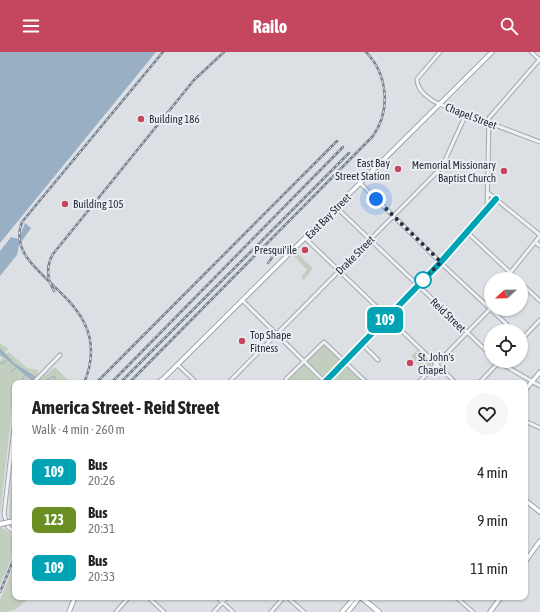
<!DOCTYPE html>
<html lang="en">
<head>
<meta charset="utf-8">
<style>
	:root { --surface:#fff; --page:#f6f6f6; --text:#222; --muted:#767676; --accent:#c5475f }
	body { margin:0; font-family:"Asap Condensed",sans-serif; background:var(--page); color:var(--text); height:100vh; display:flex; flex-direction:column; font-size:15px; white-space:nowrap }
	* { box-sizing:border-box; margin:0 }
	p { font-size:13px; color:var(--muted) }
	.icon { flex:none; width:22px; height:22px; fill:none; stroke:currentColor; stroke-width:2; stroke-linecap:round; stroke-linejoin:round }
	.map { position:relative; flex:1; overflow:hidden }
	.panel { position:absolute; left:12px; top:328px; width:516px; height:220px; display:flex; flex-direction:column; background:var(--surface); border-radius:8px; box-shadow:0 1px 3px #0004 }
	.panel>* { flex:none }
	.badge { padding:0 8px; border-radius:6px; font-size:14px; line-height:26px }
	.needle { width:26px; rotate:248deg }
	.tools { position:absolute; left:484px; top:220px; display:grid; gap:8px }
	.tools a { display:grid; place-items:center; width:44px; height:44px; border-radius:50%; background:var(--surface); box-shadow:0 1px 3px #0004; font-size:20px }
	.you { position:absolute; width:20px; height:20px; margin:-10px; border:3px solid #fff; border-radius:50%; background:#1a73e8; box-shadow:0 0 0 6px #1a73e833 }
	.map>.badge { position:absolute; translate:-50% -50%; box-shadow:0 0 0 2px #fff }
	.round { display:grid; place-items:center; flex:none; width:42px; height:42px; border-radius:21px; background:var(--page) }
	.headline { display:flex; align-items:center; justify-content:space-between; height:68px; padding:0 20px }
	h1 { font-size:19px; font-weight:700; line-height:30px }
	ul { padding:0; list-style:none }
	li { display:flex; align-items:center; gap:12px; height:48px; padding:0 20px }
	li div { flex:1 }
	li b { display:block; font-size:15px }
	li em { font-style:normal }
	li .badge { min-width:44px; font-weight:700; text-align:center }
	header { display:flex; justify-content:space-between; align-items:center; height:52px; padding:0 20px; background:var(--accent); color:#fff; font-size:18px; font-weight:700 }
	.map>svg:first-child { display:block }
</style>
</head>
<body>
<header><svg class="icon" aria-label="menu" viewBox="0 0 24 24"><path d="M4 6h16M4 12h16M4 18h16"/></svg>Railo<svg class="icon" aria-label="search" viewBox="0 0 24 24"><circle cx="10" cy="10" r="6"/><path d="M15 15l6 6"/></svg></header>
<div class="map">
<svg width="540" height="560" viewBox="0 0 540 560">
	<rect width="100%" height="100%" fill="#dce0e5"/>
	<path fill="#c3cfbe" d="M 297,201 L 313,216 L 304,228 L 301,225 L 307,218 L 294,204 Z
		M 0,291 L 9,297 L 5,300 L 6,302 L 9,300 L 27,316 L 37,318 L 38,321 L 36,324 L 40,327 L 55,315 L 71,331 L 35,331 L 31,328 L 29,331 L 15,331 L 0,462 L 0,309 L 3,305 L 0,305 Z
		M 324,293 L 342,309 L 325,326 L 307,309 Z
		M 418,298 L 431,311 L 431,314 L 421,324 L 418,321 L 421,316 L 411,304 Z
		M 302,313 L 304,313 L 321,331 L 288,331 L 287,329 Z
		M 345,313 L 359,327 L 361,331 L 329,331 L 329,330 Z
		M 15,403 L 15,466 L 9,467 L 10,442 Z
		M 0,474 L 15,485 L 15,498 L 0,533 Z
		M 15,510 L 15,545 L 29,545 C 19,555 17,560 0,560 L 0,548 Z"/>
	<path fill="#99afc4" d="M 0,0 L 156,0 L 0,191 Z
		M 25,171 L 31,176 L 19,193 L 17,203 L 0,224 L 0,199 L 11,185 L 19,187 Z
		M 0,296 L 14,311 L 41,328 L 40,331 L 35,331 L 0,302 Z"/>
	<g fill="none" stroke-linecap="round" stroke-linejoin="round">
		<path stroke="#99afc4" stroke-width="1" d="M 0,311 L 4,311 L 6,308
			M 9,314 L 10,313
			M 11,320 L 16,316
			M 43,330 L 54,324 L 56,331
			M 17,331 L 22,328 L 25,323
			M 11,335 L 15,333"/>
		<g stroke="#a2a7af" stroke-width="5">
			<path id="minor" d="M 440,0 L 417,27 C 417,39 430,48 439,52 L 540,90
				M 531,0 L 540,8
				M 360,131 L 443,213 L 514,279
				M 487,140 L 540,183
				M 336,155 L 491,303
				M 487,158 L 489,66 L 540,7
				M 468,181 L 517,227
				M 305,186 L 456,331
				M 535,190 L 540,194
				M 510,221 L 540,184
				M 521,231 L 540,249
				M 243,249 L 326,331
				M 521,288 L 540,268
				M 362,292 L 378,308
				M 497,309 L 540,334
				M 178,313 L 197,331
				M 33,331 L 60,303
				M 228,331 L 442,115 L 466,62
				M 286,331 L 286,327 L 324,290 L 367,331
				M 324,331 L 439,212 L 496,147
				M 418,331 L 490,257
				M 479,331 L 500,309
				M 15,367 L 4,462 L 8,475 L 15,481
				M 525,369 L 540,376
				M 525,503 L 528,506
				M 148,545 L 164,560
				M 217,545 L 233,560
				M 287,545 L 304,560
				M 456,545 L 473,560
				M 116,560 L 129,545
				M 214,560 L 227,545
				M 271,560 L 284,545"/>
		</g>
		<g stroke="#9ca5b0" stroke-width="5.5">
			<path id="major" d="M 157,331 L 163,327 L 492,0
				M 525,338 L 540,320
				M 525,448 L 540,460
				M 525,510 L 540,489
				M 69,560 L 75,545
				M 342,560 L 355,545
				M 348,560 L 360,545
				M 490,560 L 501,545"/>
		</g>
		<g stroke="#858e9b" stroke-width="6">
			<path id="highway" d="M 361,545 L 379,560"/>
		</g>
		<use href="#minor" stroke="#eff1f4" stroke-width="3"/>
		<use href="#major" stroke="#fff" stroke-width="3.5"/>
		<use href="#highway" stroke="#fff" stroke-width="4.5"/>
		<g stroke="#77818e" stroke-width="2.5">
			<path id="rail" d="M 268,211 L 277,199
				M 54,239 C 47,227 46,214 53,202 L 194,28 L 224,0
				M 84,331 C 121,243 0,226 22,170 L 163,0
				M 96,331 L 337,89
				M 111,331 L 343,95
				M 120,331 L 349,101
				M 129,331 L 373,84 C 391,58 388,23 366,0
				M 0,540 L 15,504"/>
		</g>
		<use href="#rail" stroke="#ebeff3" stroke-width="1" stroke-dasharray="3" stroke-linecap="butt"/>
		<g stroke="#858e9b" stroke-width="6" stroke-linecap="butt">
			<path id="highway-bridge" d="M 0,472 L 15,469"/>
		</g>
		<use href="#highway-bridge" stroke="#fff" stroke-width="4.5"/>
	</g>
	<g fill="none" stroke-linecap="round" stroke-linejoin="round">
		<g stroke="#fff" stroke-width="9">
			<path id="line" d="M 324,331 L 439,212 L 496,147"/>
		</g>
		<use href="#line" stroke="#00a3b4" stroke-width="6"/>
		<path stroke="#272f3b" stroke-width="4" stroke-dasharray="0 7.2" d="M 376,147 L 441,210 L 423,228"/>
	</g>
	<g fill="#c5475f" stroke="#ebeff3" stroke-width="1.5">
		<circle cx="141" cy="67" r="4"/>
		<circle cx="398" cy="117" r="4"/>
		<circle cx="504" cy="119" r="4"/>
		<circle cx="65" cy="152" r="4"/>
		<circle cx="305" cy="198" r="4"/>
		<circle cx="242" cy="289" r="4"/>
		<circle cx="410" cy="311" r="4"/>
	</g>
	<circle fill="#fff" stroke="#00a3b4" stroke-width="2" cx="423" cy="228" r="8"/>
	<g text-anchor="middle" stroke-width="4" stroke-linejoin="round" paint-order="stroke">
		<g font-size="11" fill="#272f3b" stroke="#ebeff3">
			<text transform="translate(471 64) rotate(21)" y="4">Chapel Street</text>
			<text transform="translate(328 164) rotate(-45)" y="4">East Bay Street</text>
			<text transform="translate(355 203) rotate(-45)" y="4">Drake Street</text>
			<text transform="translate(448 263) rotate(44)" y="4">Reid Street</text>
		</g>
		<g font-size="11" fill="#272f3b" stroke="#ebeff3" text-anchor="start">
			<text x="149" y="71">Building 186</text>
			<text x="390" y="115" text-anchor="end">East Bay<tspan x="390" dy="13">Street Station</tspan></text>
			<text x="496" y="117" text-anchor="end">Memorial Missionary<tspan x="496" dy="13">Baptist Church</tspan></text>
			<text x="73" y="156">Building 105</text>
			<text x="297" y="202" text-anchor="end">Presqui'ile</text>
			<text x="250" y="287">Top Shape<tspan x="250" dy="13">Fitness</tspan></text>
			<text x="418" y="309">St. John's<tspan x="418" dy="13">Chapel</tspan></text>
		</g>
	</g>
</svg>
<div class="tools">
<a><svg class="needle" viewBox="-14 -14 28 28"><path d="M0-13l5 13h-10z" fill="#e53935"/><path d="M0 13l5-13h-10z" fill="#767676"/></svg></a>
<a><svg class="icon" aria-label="locate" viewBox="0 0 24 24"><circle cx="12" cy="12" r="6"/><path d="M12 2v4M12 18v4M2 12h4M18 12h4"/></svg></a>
</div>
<div class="you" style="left:376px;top:147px"></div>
<b class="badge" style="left:385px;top:268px;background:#00a3b4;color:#fff">109</b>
<section class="panel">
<div class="headline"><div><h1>America Street - Reid Street</h1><p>Walk · 4 min · 260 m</p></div><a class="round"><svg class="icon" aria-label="heart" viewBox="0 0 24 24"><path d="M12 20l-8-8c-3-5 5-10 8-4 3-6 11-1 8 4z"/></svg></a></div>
<ul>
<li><span class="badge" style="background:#00a3b4;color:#fff">109</span><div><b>Bus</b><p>20:26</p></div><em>4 min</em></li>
<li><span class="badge" style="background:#6b8e23;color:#fff">123</span><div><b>Bus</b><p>20:31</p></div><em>9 min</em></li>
<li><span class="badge" style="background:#00a3b4;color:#fff">109</span><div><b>Bus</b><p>20:33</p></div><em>11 min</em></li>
</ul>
</section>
</div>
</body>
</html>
